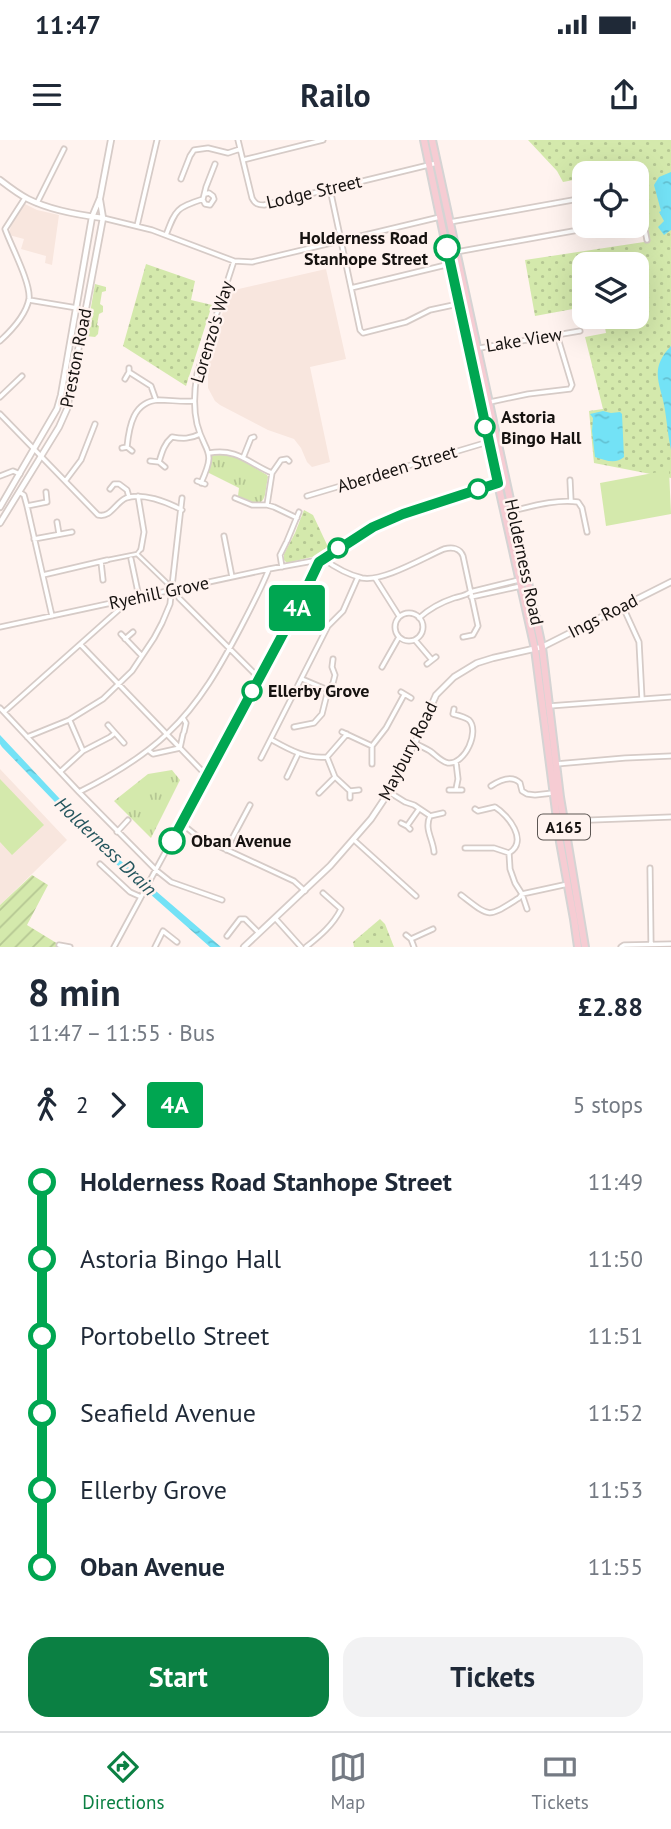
<!DOCTYPE html>
<html lang="en">
<head>
<meta charset="utf-8">
<style>
	:root { --surface:#fff; --page:#f2f2f3; --text:#1f2937; --muted:#747a83; --line:#e0e1e3; --accent:#0b8043 }
	body { margin:0; font-family:"PT Sans",sans-serif; background:var(--page); color:var(--text); height:100vh; display:flex; flex-direction:column; font-size:26px; white-space:nowrap }
	* { box-sizing:border-box; margin:0 }
	p { font-size:23px; color:var(--muted) }
	.icon { flex:none; width:38px; height:38px; fill:none; stroke:currentColor; stroke-width:2; stroke-linecap:round; stroke-linejoin:round }
	.map { position:relative; height:807px; overflow:hidden }
	.panel { display:flex; flex-direction:column; background:var(--surface); flex:1 }
	.panel>* { flex:none }
	.badge { padding:0 14px; border-radius:5px; font-size:24px; line-height:46px }
	.fabs { position:absolute; left:572px; top:21px; display:grid; gap:14px }
	.fabs a { display:grid; place-items:center; width:77px; height:77px; border-radius:14px; background:var(--surface); box-shadow:0 7px 28px #0002; font-size:35px }
	.map>.badge { position:absolute; translate:-50% -50%; box-shadow:0 0 0 4px #fff }
	.legs { display:flex; align-items:center; gap:10px; height:77px; padding:0 28px; font-size:23px }
	.legs p { margin-inline-start:auto }
	.headline { display:flex; align-items:center; justify-content:space-between; height:119px; padding:0 28px }
	h1 { font-size:38px; font-weight:700; line-height:52px }
	.primary-button { display:flex; gap:14px; margin-top:auto; padding:14px 28px }
	.primary-button a { flex:1; height:80px; border-radius:21px; background:var(--accent); color:#fff; font-size:28px; font-weight:700; line-height:80px; text-align:center }
	.primary-button a+a { background:var(--page); color:var(--text) }
	ul { padding:0 28px; list-style:none }
	li { display:flex; align-items:center; gap:24px; height:77px; font-size:26px }
	li i { display:grid; place-items:center; width:10px; height:100%; margin:0 9px; background:currentColor }
	li i::after { content:''; width:18px; height:18px; margin:-9px; border:5px solid; border-radius:50%; background:var(--surface) }
	li p { margin-inline-start:auto }
	li:first-child i { background:linear-gradient(#0000 50%,currentColor 0) }
	li:last-child i { background:linear-gradient(currentColor 50%,#0000 0) }
	.status { display:flex; justify-content:space-between; align-items:center; height:49px; padding:0 35px; background:var(--surface); direction:ltr }
	.status svg { height:19px; fill:currentColor }
	header { display:flex; justify-content:space-between; align-items:center; height:91px; padding:0 28px; background:var(--surface); font-size:32px; font-weight:700 }
	.tabs { display:flex; justify-content:space-around; align-items:center; height:98px; border-top:2px solid var(--line); background:var(--surface); font-size:19px; color:var(--muted) }
	.tabs a { display:grid; justify-items:center; gap:4px }
	.tabs .selected { color:var(--accent) }
	.map>svg:first-child { display:block }
</style>
</head>
<body>
<div class="status"><b>11:47</b><svg viewBox="0 0 49 12"><path d="M0 12V9h3v3zM5 12V6h3v6zM10 12V3h3v9zM15 12V0h3v12zM26 1h20v11H26zM47 4h2v5h-2z"/></svg></div>
<header><svg class="icon" aria-label="menu" viewBox="0 0 24 24"><path d="M4 6h16M4 12h16M4 18h16"/></svg>Railo<svg class="icon" aria-label="share" viewBox="0 0 24 24"><path d="M12 15V3M7 8l5-5 5 5M5 13v7h14v-7"/></svg></header>
<div class="map">
<svg width="671" height="807" viewBox="0 0 671 807">
	<defs>
		<pattern id="grass-tufts" width="24" height="20" patternUnits="userSpaceOnUse" patternTransform="scale(1.75)"><rect width="24" height="20" fill="#d4e9ac"/><path d="M3 7l-1-3M5 7V3M7 7l1-3M15 17l-1-3M17 17v-4M19 17l1-3" fill="none" stroke="#b5c793"/></pattern>
		<pattern id="park-dots" width="8" height="8" patternUnits="userSpaceOnUse" patternTransform="scale(1.75)"><rect width="8" height="8" fill="#d4e9ac"/><path d="M2 2h.1M6 6h.1" fill="none" stroke="#b5c793" stroke-width="1.8" stroke-linecap="round"/></pattern>
		<pattern id="garden-furrows" width="10" height="10" patternUnits="userSpaceOnUse" patternTransform="scale(1.75)"><rect width="10" height="10" fill="#d4e9ac"/><path d="M-1 1l2-2M0 10L10 0M9 11l2-2" fill="none" stroke="#b5c793"/></pattern>
		<pattern id="water-ripples" width="26" height="14" patternUnits="userSpaceOnUse" patternTransform="scale(1.75)"><rect width="26" height="14" fill="#73e2f6"/><path d="M2 4q2-2 4 0t4 0M15 11q2-2 4 0t4 0" fill="none" stroke="#63c1d2"/></pattern>
	</defs>
	<rect width="100%" height="100%" fill="#fff3ef"/>
	<path fill="#f8e6de" d="M 25,64 L 37,70 L 59,75 L 52,125 L 45,123 L 46,116 L 21,109 L 24,99 L 9,95 L 11,84 Z
		M 326,129 L 346,219 L 310,227 L 330,322 L 312,327 L 307,322 L 301,308 L 294,299 L 268,290 L 220,265 L 215,261 L 208,248 L 208,225 L 227,157 L 230,151 Z
		M 0,629 L 67,700 L 0,765 Z"/>
	<path fill="url(#grass-tufts)" d="M 95,144 L 106,147 L 106,151 L 102,152 L 100,164 L 103,166 L 103,172 L 99,174 L 97,185 L 99,186 L 98,194 L 95,197 L 86,196 Z
		M 220,313 L 233,315 L 267,335 L 268,337 C 264,355 268,369 246,360 L 243,361 L 238,356 L 239,348 L 207,332 L 212,316 Z
		M 172,630 L 180,640 L 151,698 L 114,661 L 148,634 Z"/>
	<path fill="url(#park-dots)" d="M 528,0 L 671,0 L 671,338 L 594,323 L 589,271 L 603,269 L 585,197 L 606,193 L 603,177 L 637,177 L 637,124 L 584,124 L 584,167 L 535,176 L 525,120 L 644,102 L 635,28 L 608,33 L 584,33 L 584,38 L 563,42 L 557,31 Z
		M 146,124 L 195,141 L 191,160 L 212,165 L 186,246 L 123,206 Z
		M 304,370 L 313,375 L 329,409 L 316,416 L 287,423 L 284,420 L 284,414 L 295,393 Z
		M 380,779 L 385,784 L 394,807 L 354,807 L 353,802 Z"/>
	<path fill="url(#garden-furrows)" d="M 32,735 L 48,745 L 27,785 L 63,807 L 0,807 L 0,765 Z"/>
	<path fill="#d4e9ac" d="M 669,330 L 671,374 L 606,386 L 600,343 Z
		M 0,639 L 44,685 L 12,715 L 0,702 Z"/>
	<path fill="url(#water-ripples)" d="M 671,32 L 671,90 L 664,95 L 658,87 L 664,81 L 659,72 L 661,71 L 654,45 L 659,37 Z
		M 671,206 L 671,310 C 668,296 667,283 665,270 C 661,244 648,230 671,206 Z
		M 603,271 L 611,273 L 620,272 L 622,274 L 624,317 C 615,325 605,320 595,317 L 592,291 L 593,278 L 590,274 Z
		M 0,595 L 89,690 L 121,721 L 221,807 L 210,807 L 106,715 L 2,607 L 0,604 Z"/>
	<g fill="none" stroke-linecap="round" stroke-linejoin="round">
		<g stroke="#d6cbc7" stroke-width="6">
			<path id="pedestrian" d="M 137,414 L 168,444 L 172,444
				M 107,420 L 137,414 L 141,409"/>
		</g>
		<g stroke="#d6cbc7" stroke-width="7">
			<path id="minor" d="M 238,0 L 252,58 C 255,64 258,65 264,65 L 437,23
				M 243,20 L 323,0
				M 181,39 L 190,16 L 194,10 L 208,8 L 228,13 L 240,9
				M 330,49 L 360,190 L 363,193 L 406,182 L 430,170 L 458,164
				M 637,50 L 647,100
				M 203,60 L 205,64 L 210,65 L 214,59 L 213,56 L 209,53 L 205,54
				M 37,63 L 64,9
				M 103,78 L 152,90 L 234,121 L 252,122 L 440,77
				M 450,82 L 584,58
				M 137,86 L 157,0
				M 166,95 C 176,69 176,68 203,59 L 206,47 L 215,24
				M 456,112 L 601,86
				M 351,148 L 450,124
				M 29,160 L 77,168
				M 0,201 C 12,190 26,175 29,159 C 31,143 11,106 5,89 L 25,58
				M 468,210 L 580,191
				M 129,232 L 151,246 L 156,260
				M 125,239 L 129,232 L 129,228
				M 0,257 L 22,236
				M 490,262 L 528,254 L 570,249 L 572,245 L 557,195
				M 0,274 L 98,375 C 111,378 115,363 126,358 C 142,352 167,362 182,370
				M 127,307 C 129,287 133,261 159,260 C 170,260 182,262 193,261
				M 122,308 L 127,307 L 132,311
				M 209,313 C 238,308 248,323 272,333
				M 243,318 L 251,298 L 254,297
				M 150,321 L 159,322 L 165,327
				M 159,322 C 162,312 164,304 172,297 C 183,299 190,299 200,294
				M 0,336 L 13,331 L 20,334
				M 66,340 L 81,320 L 95,284
				M 570,340 L 571,361
				M 197,341 L 205,344
				M 201,343 C 217,308 205,315 197,284 C 193,267 194,252 197,234 L 234,121
				M 110,349 L 114,344 L 119,344 L 127,350 L 129,357
				M 19,352 L 24,355 L 27,366 L 52,476
				M 138,356 L 144,392 L 141,409
				M 307,356 L 488,302
				M 235,358 L 252,365 L 267,365 L 274,367 L 297,378
				M 267,365 L 272,333 L 281,320 L 287,319 L 289,321
				M 27,366 L 47,362 L 46,352
				M 512,371 C 533,366 557,359 578,362 L 582,368 L 587,392
				M 57,382 L 59,394
				M 224,396 L 232,437
				M 34,399 L 72,392
				M 287,401 L 299,372
				M 322,418 C 333,426 349,435 362,438 C 383,442 423,418 444,409 C 452,407 460,408 463,416 L 478,486 L 473,495 L 463,497
				M 131,419 L 139,457
				M 101,422 L 103,440
				M 282,427 L 280,415 L 286,403
				M 43,435 L 107,420
				M 375,438 L 399,476
				M 178,449 L 179,458 L 259,538
				M 471,457 L 521,446
				M 623,467 L 639,502 L 642,559
				M395 487a14 14 0 1 1 28 0a14 14 0 1 1-28 0Z
				M 419,478 C 429,469 442,462 454,458 C 461,456 465,456 470,452 L 527,438
				M 0,487 L 269,429 L 313,421 L 318,423
				M 121,494 L 142,516
				M 125,499 L 133,492
				M 415,500 L 432,520
				M 81,505 L 206,635
				M 427,524 L 436,517
				M 382,527 L 399,497
				M 302,539 L 328,550
				M 401,552 L 411,558
				M 549,566 L 671,557
				M 0,568 L 79,652 L 156,730 L 171,742 L 222,760
				M 4,572 L 123,466 L 123,461
				M 183,578 L 186,583 L 184,592
				M 70,581 L 83,611
				M 108,585 L 124,603
				M 294,587 L 314,583 L 322,574 L 328,550 L 333,543 L 335,535 L 332,527 L 333,519
				M 342,592 L 372,606
				M 27,597 L 69,580 L 103,559 L 132,531 L 154,498 L 162,483 L 170,464 L 182,358
				M 272,600 C 290,610 306,619 327,617 L 347,594
				M 415,603 C 420,606 425,608 430,611 C 436,615 440,621 448,623 C 465,625 480,591 469,580 C 465,577 457,575 453,574 L 454,569
				M 148,610 L 153,614 L 180,608 L 183,594
				M 327,617 L 335,637 L 350,651
				M 261,618 L 328,486 L 343,471 L 358,437
				M 372,624 L 372,606 L 386,588 L 404,555
				M 556,624 L 625,618 L 671,616
				M 60,632 L 83,611 L 110,597 L 115,593
				M 287,637 L 298,614
				M 491,646 C 500,640 512,635 520,643 L 522,651 L 527,654 L 535,655 L 553,653
				M 456,649 L 458,639 L 456,622
				M 449,650 L 462,650
				M 79,652 C 111,636 142,618 168,593 C 200,563 221,525 241,487 C 251,468 261,449 269,429
				M 389,652 L 405,662 L 414,665 L 429,675
				M 319,653 L 335,637
				M 350,658 L 350,651 L 359,650
				M 475,669 L 478,671 L 495,667 C 508,675 529,701 509,713
				M 565,681 L 671,677
				M 401,683 L 407,686 L 410,689
				M 182,684 L 197,696 L 294,741 L 305,751
				M 407,686 L 419,669
				M 117,692 L 128,680
				M 354,700 L 416,756
				M 465,708 L 494,708 L 509,713 L 510,729 L 515,743 L 522,754 L 527,769
				M 226,710 L 250,665
				M 434,712 C 433,699 424,689 430,676 L 443,673
				M 100,724 L 130,752 L 141,757
				M 650,728 L 651,804
				M 461,755 C 491,778 487,778 519,758 L 522,754 L 568,744
				M 275,778 L 301,807
				M 406,795 L 411,799 L 414,807
				M 227,796 L 240,779 L 245,779 L 258,792
				M 411,799 L 433,789
				M 59,805 L 70,807
				M 114,807 L 299,465 L 319,422 L 341,406 L 373,387 L 403,374 L 496,344
				M 155,807 L 163,791 L 177,802
				M 306,807 C 320,796 333,785 341,769 L 323,753
				M 621,807 L 624,805 L 671,804"/>
		</g>
		<g stroke="#d6cbc7" stroke-width="8">
			<path id="tertiary" d="M 0,40 C 9,47 18,54 28,59 C 50,70 78,75 103,78
				M 0,367 L 57,269 L 61,255 L 92,77 L 100,58 L 111,0
				M 0,383 L 59,287 L 67,269 L 103,78 L 100,60
				M 244,807 L 330,726 L 371,679 L 389,652 L 415,603 L 436,555 L 454,537 L 477,523 L 493,518 L 542,507 L 671,442"/>
		</g>
		<g stroke="#d5d4d4" stroke-width="10">
			<path id="trunk" d="M 424,0 L 465,196 L 535,509 L 560,702 L 574,779 L 578,807
				M 432,0 L 542,507 L 560,657 L 585,807"/>
		</g>
		<use href="#pedestrian" stroke="#fff" stroke-width="2.5"/>
		<use href="#minor" stroke="#fff" stroke-width="3.5"/>
		<use href="#tertiary" stroke="#fff" stroke-width="4.5"/>
		<use href="#trunk" stroke="#f6ccd3" stroke-width="6"/>
	</g>
	<g fill="none" stroke-linecap="round" stroke-linejoin="round">
		<g stroke="#fff" stroke-width="16">
			<path id="line-1" d="M 172,701 L 299,464 L 319,422 L 373,387 L 403,374 L 498,343 L 447,108"/>
		</g>
		<use href="#line-1" stroke="#00a651" stroke-width="10"/>
	</g>
	<g fill="#fff" stroke="#00a651" stroke-width="3.5">
		<circle cx="447" cy="108" r="12"/>
		<circle cx="485" cy="287" r="9"/>
		<circle cx="478" cy="349" r="9"/>
		<circle cx="338" cy="408" r="9"/>
		<circle cx="252" cy="551" r="9"/>
		<circle cx="172" cy="701" r="12"/>
	</g>
	<g text-anchor="middle" stroke-width="5" stroke-linejoin="round" paint-order="stroke">
		<rect fill="#fff3ef" stroke="#5c5653" stroke-width="2" x="538" y="674.5" width="52" height="25" rx="5"/>
		<g font-size="16" font-weight="bold" fill="#161210">
			<text x="564" y="693">A165</text>
		</g>
		<g font-size="18" fill="#161210" stroke="#fff3ef">
			<text transform="translate(314 52) rotate(-13)" y="6">Lodge Street</text>
			<text transform="translate(212 192) rotate(-73)" y="6">Lorenzo's Way</text>
			<text transform="translate(524 200) rotate(-9)" y="6">Lake View</text>
			<text transform="translate(76 218) rotate(-79)" y="6">Preston Road</text>
			<text transform="translate(397 329) rotate(-17)" y="6">Aberdeen Street</text>
			<text transform="translate(524 422) rotate(78)" y="6">Holderness Road</text>
			<text transform="translate(159 453) rotate(-12)" y="6">Ryehill Grove</text>
			<text transform="translate(603 476) rotate(-27)" y="6">Ings Road</text>
			<text transform="translate(408 611) rotate(-63)" y="6">Maybury Road</text>
		</g>
		<g font-size="18" font-weight="bold" fill="#161210" stroke="#fff3ef" text-anchor="start">
			<text x="428" y="104" text-anchor="end">Holderness Road<tspan x="428" dy="21">Stanhope Street</tspan></text>
			<text x="501" y="283">Astoria<tspan x="501" dy="21">Bingo Hall</tspan></text>
			<text x="268" y="557">Ellerby Grove</text>
			<text x="191" y="707">Oban Avenue</text>
		</g>
		<g font-size="19" font-style="italic" fill="#24555d" stroke="#fff3ef">
			<text transform="translate(106 706) rotate(44)" y="7">Holderness Drain</text>
		</g>
	</g>
</svg>
<div class="fabs">
<a><svg class="icon" aria-label="locate" viewBox="0 0 24 24"><circle cx="12" cy="12" r="6"/><path d="M12 2v4M12 18v4M2 12h4M18 12h4"/></svg></a>
<a><svg class="icon" aria-label="layers" viewBox="0 0 24 24"><path d="M12 4l9 5-9 5-9-5zM3 14l9 5 9-5"/></svg></a>
</div>
<b class="badge" style="left:297px;top:468px;background:#00a651;color:#fff">4A</b>
</div>
<section class="panel">
<div class="headline"><div><h1>8 min</h1><p>11:47 – 11:55 · Bus</p></div><b>£2.88</b></div>
<div class="legs"><svg class="icon" aria-label="walk" viewBox="0 0 24 24"><circle cx="13" cy="4" r="2"/><path d="M13 8l-2 6 4 7M11 14l-3 7M7 12l3-4h3l4 4"/></svg>2<svg class="icon" aria-label="forward" viewBox="0 0 24 24"><path d="M9 5l7 7-7 7"/></svg><b class="badge" style="background:#00a651;color:#fff">4A</b><p>5 stops</p></div>
<ul>
<li><i style="color:#00a651"></i><b>Holderness Road Stanhope Street</b><p>11:49</p></li>
<li><i style="color:#00a651"></i><span>Astoria Bingo Hall</span><p>11:50</p></li>
<li><i style="color:#00a651"></i><span>Portobello Street</span><p>11:51</p></li>
<li><i style="color:#00a651"></i><span>Seafield Avenue</span><p>11:52</p></li>
<li><i style="color:#00a651"></i><span>Ellerby Grove</span><p>11:53</p></li>
<li><i style="color:#00a651"></i><b>Oban Avenue</b><p>11:55</p></li>
</ul>
<div class="primary-button"><a>Start</a><a>Tickets</a></div>
</section>
<nav class="tabs">
<a class="selected"><svg class="icon" aria-label="directions" viewBox="0 0 24 24"><path d="M12 3l9 9-9 9-9-9zM9 14v-3h6M13 9l2 2-2 2"/></svg>Directions</a>
<a><svg class="icon" aria-label="map" viewBox="0 0 24 24"><path d="M3 6l6-2 6 2 6-2v14l-6 2-6-2-6 2zM9 4v14M15 6v14"/></svg>Map</a>
<a><svg class="icon" aria-label="tickets" viewBox="0 0 24 24"><path d="M3 7h18v10H3zM15 7v10"/></svg>Tickets</a>
</nav>
</body>
</html>
